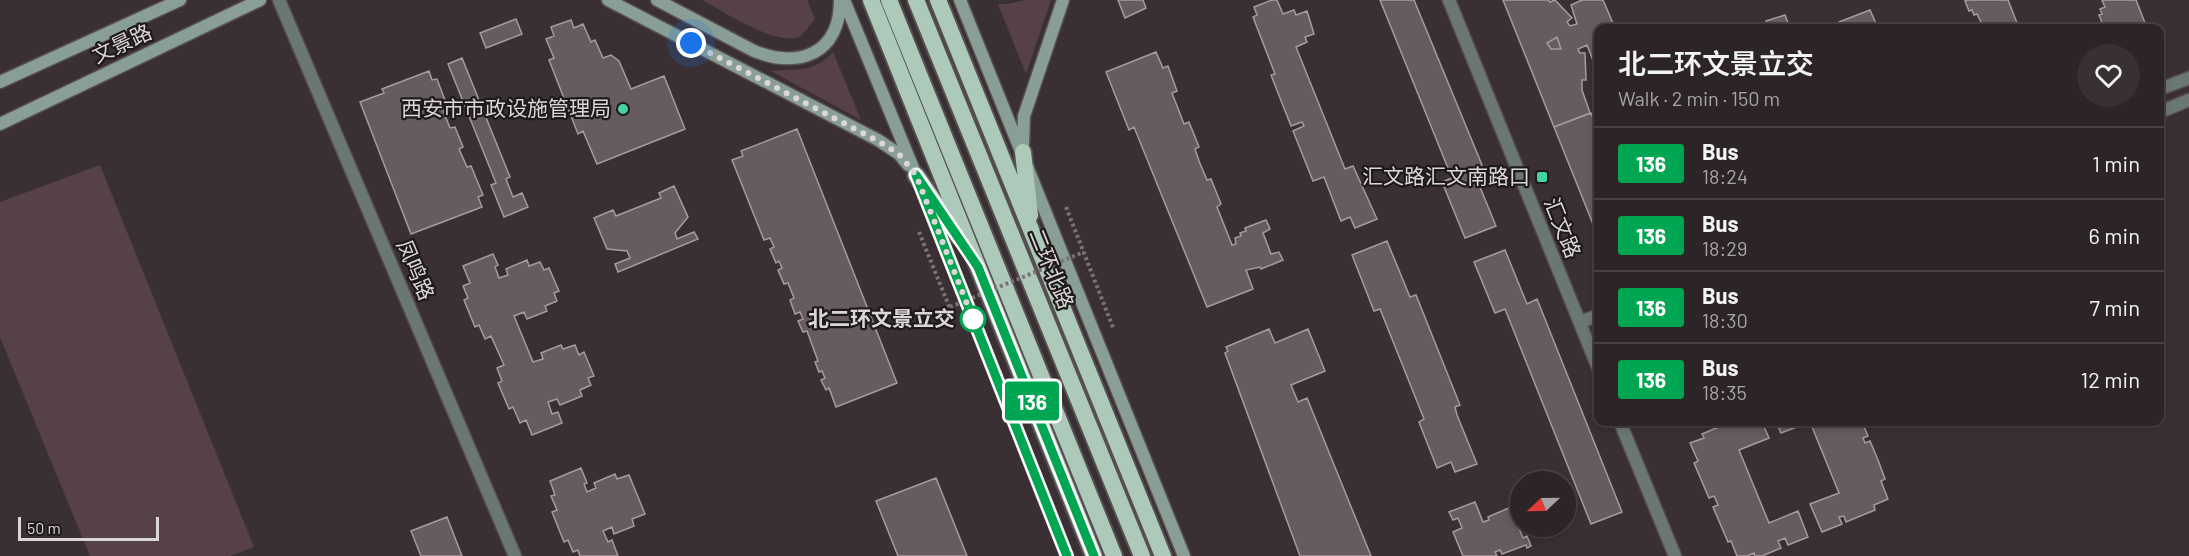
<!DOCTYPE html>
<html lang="en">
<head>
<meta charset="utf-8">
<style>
	:root { --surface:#2c2426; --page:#383032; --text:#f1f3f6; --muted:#a6a4a7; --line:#484143 }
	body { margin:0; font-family:Barlow,"Noto Sans SC",sans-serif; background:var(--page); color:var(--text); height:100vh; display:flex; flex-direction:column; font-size:22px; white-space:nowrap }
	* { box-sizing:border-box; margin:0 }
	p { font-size:20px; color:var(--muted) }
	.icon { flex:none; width:33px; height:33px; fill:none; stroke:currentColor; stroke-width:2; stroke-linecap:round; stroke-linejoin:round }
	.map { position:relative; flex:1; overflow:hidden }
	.drawer { position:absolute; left:1594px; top:24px; width:570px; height:402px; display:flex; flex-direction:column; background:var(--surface); border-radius:12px; box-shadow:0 3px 9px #0003,0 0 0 2px var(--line) }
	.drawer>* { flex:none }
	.badge { padding:0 12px; border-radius:4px; font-size:21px; line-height:39px }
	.needle { width:39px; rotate:248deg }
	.tools { position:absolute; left:1510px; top:471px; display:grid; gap:12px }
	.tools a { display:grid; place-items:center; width:66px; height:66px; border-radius:50%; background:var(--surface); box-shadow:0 3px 9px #0003,0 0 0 2px var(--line); font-size:30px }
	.scale { position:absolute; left:18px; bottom:15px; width:141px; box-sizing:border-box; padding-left:6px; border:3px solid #dcd6d8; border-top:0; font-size:16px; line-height:21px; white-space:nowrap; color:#dcd6d8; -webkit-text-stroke:4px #1e191b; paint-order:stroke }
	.you { position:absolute; width:30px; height:30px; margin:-15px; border:4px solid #fff; border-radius:50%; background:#1a73e8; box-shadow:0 0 0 9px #1a73e833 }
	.map>.badge { position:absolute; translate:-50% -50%; box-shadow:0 0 0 3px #fff }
	.round { display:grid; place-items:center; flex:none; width:63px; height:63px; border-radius:32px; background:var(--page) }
	.summary { display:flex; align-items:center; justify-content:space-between; height:102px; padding:0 24px }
	h1 { font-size:28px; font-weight:600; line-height:45px }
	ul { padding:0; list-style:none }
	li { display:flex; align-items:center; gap:18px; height:72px; padding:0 24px; border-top:2px solid var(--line) }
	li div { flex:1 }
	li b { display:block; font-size:22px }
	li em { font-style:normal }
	li .badge { min-width:66px; font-weight:700; text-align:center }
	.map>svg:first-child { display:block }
</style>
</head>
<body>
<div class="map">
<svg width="2189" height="556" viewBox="0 0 2189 556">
	<rect width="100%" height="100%" fill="#3a3033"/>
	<path fill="#574148" d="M 702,0 L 807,0 L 815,19 L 800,37 C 772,45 727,13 702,0 Z
		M 1025,0 L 1051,0 L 1026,74 L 998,4 L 1008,4 Z
		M 833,52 L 861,120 L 771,71 C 797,68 813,74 833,52 Z
		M 100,165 L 254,547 L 230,556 L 90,556 L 0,337 L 0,202 Z"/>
	<path fill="#665b5f" stroke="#a79b9f" stroke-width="1.5" fill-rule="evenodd" d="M 1118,0 L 1143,0 L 1146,8 L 1125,18 Z
		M 1272,0 L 1277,0 L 1283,14 L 1294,10 L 1296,15 L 1307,11 L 1314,34 L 1305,37 L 1307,42 L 1296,47 L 1345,169 L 1353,166 L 1377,219 L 1355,228 L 1350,217 L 1341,221 L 1324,177 L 1313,181 L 1293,131 L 1304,126 L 1302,122 L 1291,126 L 1271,75 L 1275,74 L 1253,17 L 1257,15 L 1254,7 Z
		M 1380,0 L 1414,0 L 1482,165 L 1473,170 L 1496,226 L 1465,238 L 1442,182 L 1452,178 Z
		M 1503,0 L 1548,0 L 1550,2 L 1555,0 L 1572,18 L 1567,22 L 1570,26 L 1577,24 L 1571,5 L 1582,0 L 1603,0 L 1615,28 L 1599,28 L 1599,61 L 1594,63 L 1587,45 L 1578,49 L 1580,53 L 1585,53 L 1586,80 L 1582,80 L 1582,90 L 1590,113 L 1554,127 ZM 1557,37 L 1561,49 L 1551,49 L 1547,43 Z
		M 1968,0 L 2008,0 L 2019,28 L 1984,28 L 1977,14 L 1974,15 L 1972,10 L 1969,11 L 1965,1 Z
		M 2102,0 L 2136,0 L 2147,28 L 2113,28 L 2112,26 L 2108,28 L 2106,23 L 2103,25 L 2099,15 L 2102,14 L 2100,9 L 2105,7 Z
		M 1870,10 L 1878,28 L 1842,28 L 1839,22 Z
		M 1785,15 L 1790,28 L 1769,28 L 1766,21 Z
		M 516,19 L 522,34 L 486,48 L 480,33 Z
		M 571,20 L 574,28 L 583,24 L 591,42 L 595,40 L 603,58 L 611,55 L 619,61 L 631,89 L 664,76 L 685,129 L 597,164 L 583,131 L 578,134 L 549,60 L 554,58 L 546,39 L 554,36 L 551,27 Z
		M 1557,37 L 1561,49 L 1551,49 L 1547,43 Z
		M 1156,52 L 1163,68 L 1168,66 L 1177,91 L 1172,93 L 1184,124 L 1189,122 L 1199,147 L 1195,149 L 1199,161 L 1207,180 L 1211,179 L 1221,204 L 1217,207 L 1232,245 L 1236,244 L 1235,238 L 1241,236 L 1240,233 L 1246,231 L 1245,228 L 1266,220 L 1270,229 L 1263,233 L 1271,254 L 1279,252 L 1283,260 L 1261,269 L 1260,267 L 1246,270 L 1253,289 L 1207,307 L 1134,127 L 1129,130 L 1106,72 Z
		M 462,58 L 510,177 L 506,179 L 513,197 L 522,193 L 528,207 L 504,217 L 491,185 L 496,183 L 448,64 Z
		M 429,71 L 432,80 L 437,79 L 448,108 L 443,110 L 450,128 L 455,127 L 463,147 L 459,149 L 467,167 L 471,166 L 483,195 L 478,197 L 482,207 L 411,234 L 360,102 L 384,93 L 382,89 Z
		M 1591,113 L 1599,135 L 1599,229 L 1593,224 L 1554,127 Z
		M 797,129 L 897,383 L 836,407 L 829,388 L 826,390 L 821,380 L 825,378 L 822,371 L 819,372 L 815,362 L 818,361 L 807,331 L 803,332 L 798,321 L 803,319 L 800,312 L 795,314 L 790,300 L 794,298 L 788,283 L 784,284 L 778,270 L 782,268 L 779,261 L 776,263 L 770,249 L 774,247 L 770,238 L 764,240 L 732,160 L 743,156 L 741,151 Z
		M 674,186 L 688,217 L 675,233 L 677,239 L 694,232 L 698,239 L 618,272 L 615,264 L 630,258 L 627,251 L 607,249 L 594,218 L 613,210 L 616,216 L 661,198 L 659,193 Z
		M 1387,241 L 1410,297 L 1416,295 L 1460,405 L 1455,407 L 1457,415 L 1477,464 L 1455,472 L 1451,462 L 1437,468 L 1419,422 L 1424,419 L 1380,309 L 1374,311 L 1352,255 Z
		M 1505,250 L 1527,304 L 1537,299 L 1622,512 L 1591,524 L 1505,309 L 1495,313 L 1474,262 Z
		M 493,254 L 498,265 L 495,267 L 499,278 L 508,275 L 506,269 L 527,260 L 529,266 L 540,262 L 544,270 L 549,268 L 559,291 L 554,293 L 557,301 L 545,306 L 547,311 L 527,319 L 524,312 L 514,316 L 533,362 L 543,359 L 541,353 L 561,345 L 563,349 L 575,345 L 579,355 L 584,352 L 594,376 L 588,378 L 591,385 L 580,390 L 582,396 L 560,405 L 557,399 L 548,402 L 552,414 L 558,412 L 562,423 L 532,435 L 526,420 L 520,423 L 513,407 L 509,409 L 498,383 L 502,381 L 497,368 L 504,365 L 491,336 L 485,339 L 479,325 L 475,327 L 464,300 L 468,298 L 463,286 L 470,283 L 463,266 Z
		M 1269,329 L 1275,343 L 1308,329 L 1325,371 L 1291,385 L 1298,402 L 1307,398 L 1371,556 L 1300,556 L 1225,353 L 1228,351 L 1226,347 Z
		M 1731,422 L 1733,427 L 1739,424 L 1738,422 L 1762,422 L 1769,438 L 1739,450 L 1769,523 L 1798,511 L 1808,537 L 1788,545 L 1785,538 L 1778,541 L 1781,548 L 1762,556 L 1755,556 L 1754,553 L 1747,556 L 1737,556 L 1731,541 L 1728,542 L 1713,507 L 1718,505 L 1714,496 L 1709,498 L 1694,463 L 1698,461 L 1690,443 L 1704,438 L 1702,434 Z
		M 1776,422 L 1862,422 L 1868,436 L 1863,438 L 1865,443 L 1870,441 L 1878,460 L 1885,479 L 1881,481 L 1888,499 L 1874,505 L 1875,510 L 1846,522 L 1844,516 L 1839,517 L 1842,524 L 1822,532 L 1810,504 L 1839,493 L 1810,422 L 1781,433 Z
		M 581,468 L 587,483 L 584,484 L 587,492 L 596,488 L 594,483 L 615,474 L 617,479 L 629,475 L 645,514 L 632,519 L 634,526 L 614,534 L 612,527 L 603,531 L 608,542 L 612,540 L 618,556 L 580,556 L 578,550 L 573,552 L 568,540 L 564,542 L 552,512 L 557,510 L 551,496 L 555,495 L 550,481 Z
		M 936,478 L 967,556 L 898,556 L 876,501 Z
		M 1475,502 L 1483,522 L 1489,520 L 1488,517 L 1511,507 L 1510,504 L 1515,502 L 1519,512 L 1513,514 L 1523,538 L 1527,536 L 1531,546 L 1527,548 L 1526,545 L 1502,554 L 1500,550 L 1495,552 L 1497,556 L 1463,556 L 1453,532 L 1462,528 L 1458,518 L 1453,520 L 1449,512 Z
		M 447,517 L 462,556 L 421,556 L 411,531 Z"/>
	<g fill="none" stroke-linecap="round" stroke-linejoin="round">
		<g stroke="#574e51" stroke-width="15">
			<path id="tertiary" d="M 279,0 L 515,556
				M 1449,0 L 1599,370
				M 2160,89 L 2189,78
				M 2160,112 L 2189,100
				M 1580,322 L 1599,315
				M 1620,422 L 1675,556"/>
		</g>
		<g stroke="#574e51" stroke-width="15">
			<path id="secondary" d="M 608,0 L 878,140 L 899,154 L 908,165
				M 657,0 L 754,51 C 799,69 840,54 840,0
				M 844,0 L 916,175 L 1067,556
				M 960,0 L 1184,556
				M 0,82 L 180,0
				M 0,124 L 260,0
				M 1023,145 L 1024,116 L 1063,0"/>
		</g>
		<g stroke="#574e51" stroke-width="20">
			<path id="trunk" d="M 871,0 L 1094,556
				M 889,0 L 1114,556
				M 916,0 L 1142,556
				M 938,0 L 1163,556
				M 1023,152 L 1030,215
				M 916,175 L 958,236"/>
		</g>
		<path stroke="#7b7375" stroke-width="4" stroke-dasharray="3 3" stroke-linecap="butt" d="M 1066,207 L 1114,330
			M 919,232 L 953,316"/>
		<use href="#tertiary" stroke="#6b7871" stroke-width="12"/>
		<use href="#secondary" stroke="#899e94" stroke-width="12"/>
		<use href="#trunk" stroke="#acc9ba" stroke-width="16"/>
		<path stroke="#7b7375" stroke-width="4" stroke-dasharray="3 3" stroke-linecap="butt" d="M 950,307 L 1084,252"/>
	</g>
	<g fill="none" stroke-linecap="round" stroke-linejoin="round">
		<g stroke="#fff" stroke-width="14">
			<path id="line" d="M 1067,556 L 916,175 L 978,267 L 1094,556"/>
		</g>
		<use href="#line" stroke="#00a651" stroke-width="9"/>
		<path stroke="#dcd6d8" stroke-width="6" stroke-dasharray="0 10.8" d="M 691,43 L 878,141 L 899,154 L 916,175 L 973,319"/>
	</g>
	<g fill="#45d49f" stroke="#1e191b" stroke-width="2">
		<circle cx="623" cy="109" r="6"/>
		<rect x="1536" y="171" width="12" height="12" rx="3"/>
	</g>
	<circle fill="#fff" stroke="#00a651" stroke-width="3" cx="973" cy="319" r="12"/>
	<g text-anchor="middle" stroke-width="4.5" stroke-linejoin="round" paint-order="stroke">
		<g font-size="21" fill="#dcd6d8" stroke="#1e191b">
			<text transform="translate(122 44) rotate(-25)" y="7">文景路</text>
			<text transform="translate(1562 228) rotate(68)" y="7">汇文路</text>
			<text transform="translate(1051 269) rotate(68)" y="7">二环北路</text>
			<text transform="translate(415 270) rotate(67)" y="7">凤鸣路</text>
		</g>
		<g font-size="21" fill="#dcd6d8" stroke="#1e191b" text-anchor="end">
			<text x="611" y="116">西安市市政设施管理局</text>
			<text x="1530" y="184">汇文路汇文南路口</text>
		</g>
		<g font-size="21" font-weight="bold" fill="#dcd6d8" stroke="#1e191b" text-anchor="end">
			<text x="955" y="326">北二环文景立交</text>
		</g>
	</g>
</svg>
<div class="tools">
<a><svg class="needle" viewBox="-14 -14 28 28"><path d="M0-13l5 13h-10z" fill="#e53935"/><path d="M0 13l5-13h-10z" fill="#a6a4a7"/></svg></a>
</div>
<div class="scale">50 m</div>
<div class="you" style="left:691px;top:43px"></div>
<b class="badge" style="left:1032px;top:401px;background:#00a651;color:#fff">136</b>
<section class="drawer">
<div class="summary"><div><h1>北二环文景立交</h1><p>Walk · 2 min · 150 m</p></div><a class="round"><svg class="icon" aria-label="heart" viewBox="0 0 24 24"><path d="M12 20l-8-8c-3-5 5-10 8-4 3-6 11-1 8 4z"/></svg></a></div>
<ul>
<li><span class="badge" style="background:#00a651;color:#fff">136</span><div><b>Bus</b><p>18:24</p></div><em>1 min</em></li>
<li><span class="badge" style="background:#00a651;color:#fff">136</span><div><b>Bus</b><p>18:29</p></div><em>6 min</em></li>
<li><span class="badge" style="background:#00a651;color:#fff">136</span><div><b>Bus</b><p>18:30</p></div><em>7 min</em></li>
<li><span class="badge" style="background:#00a651;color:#fff">136</span><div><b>Bus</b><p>18:35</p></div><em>12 min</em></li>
</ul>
</section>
</div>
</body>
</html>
